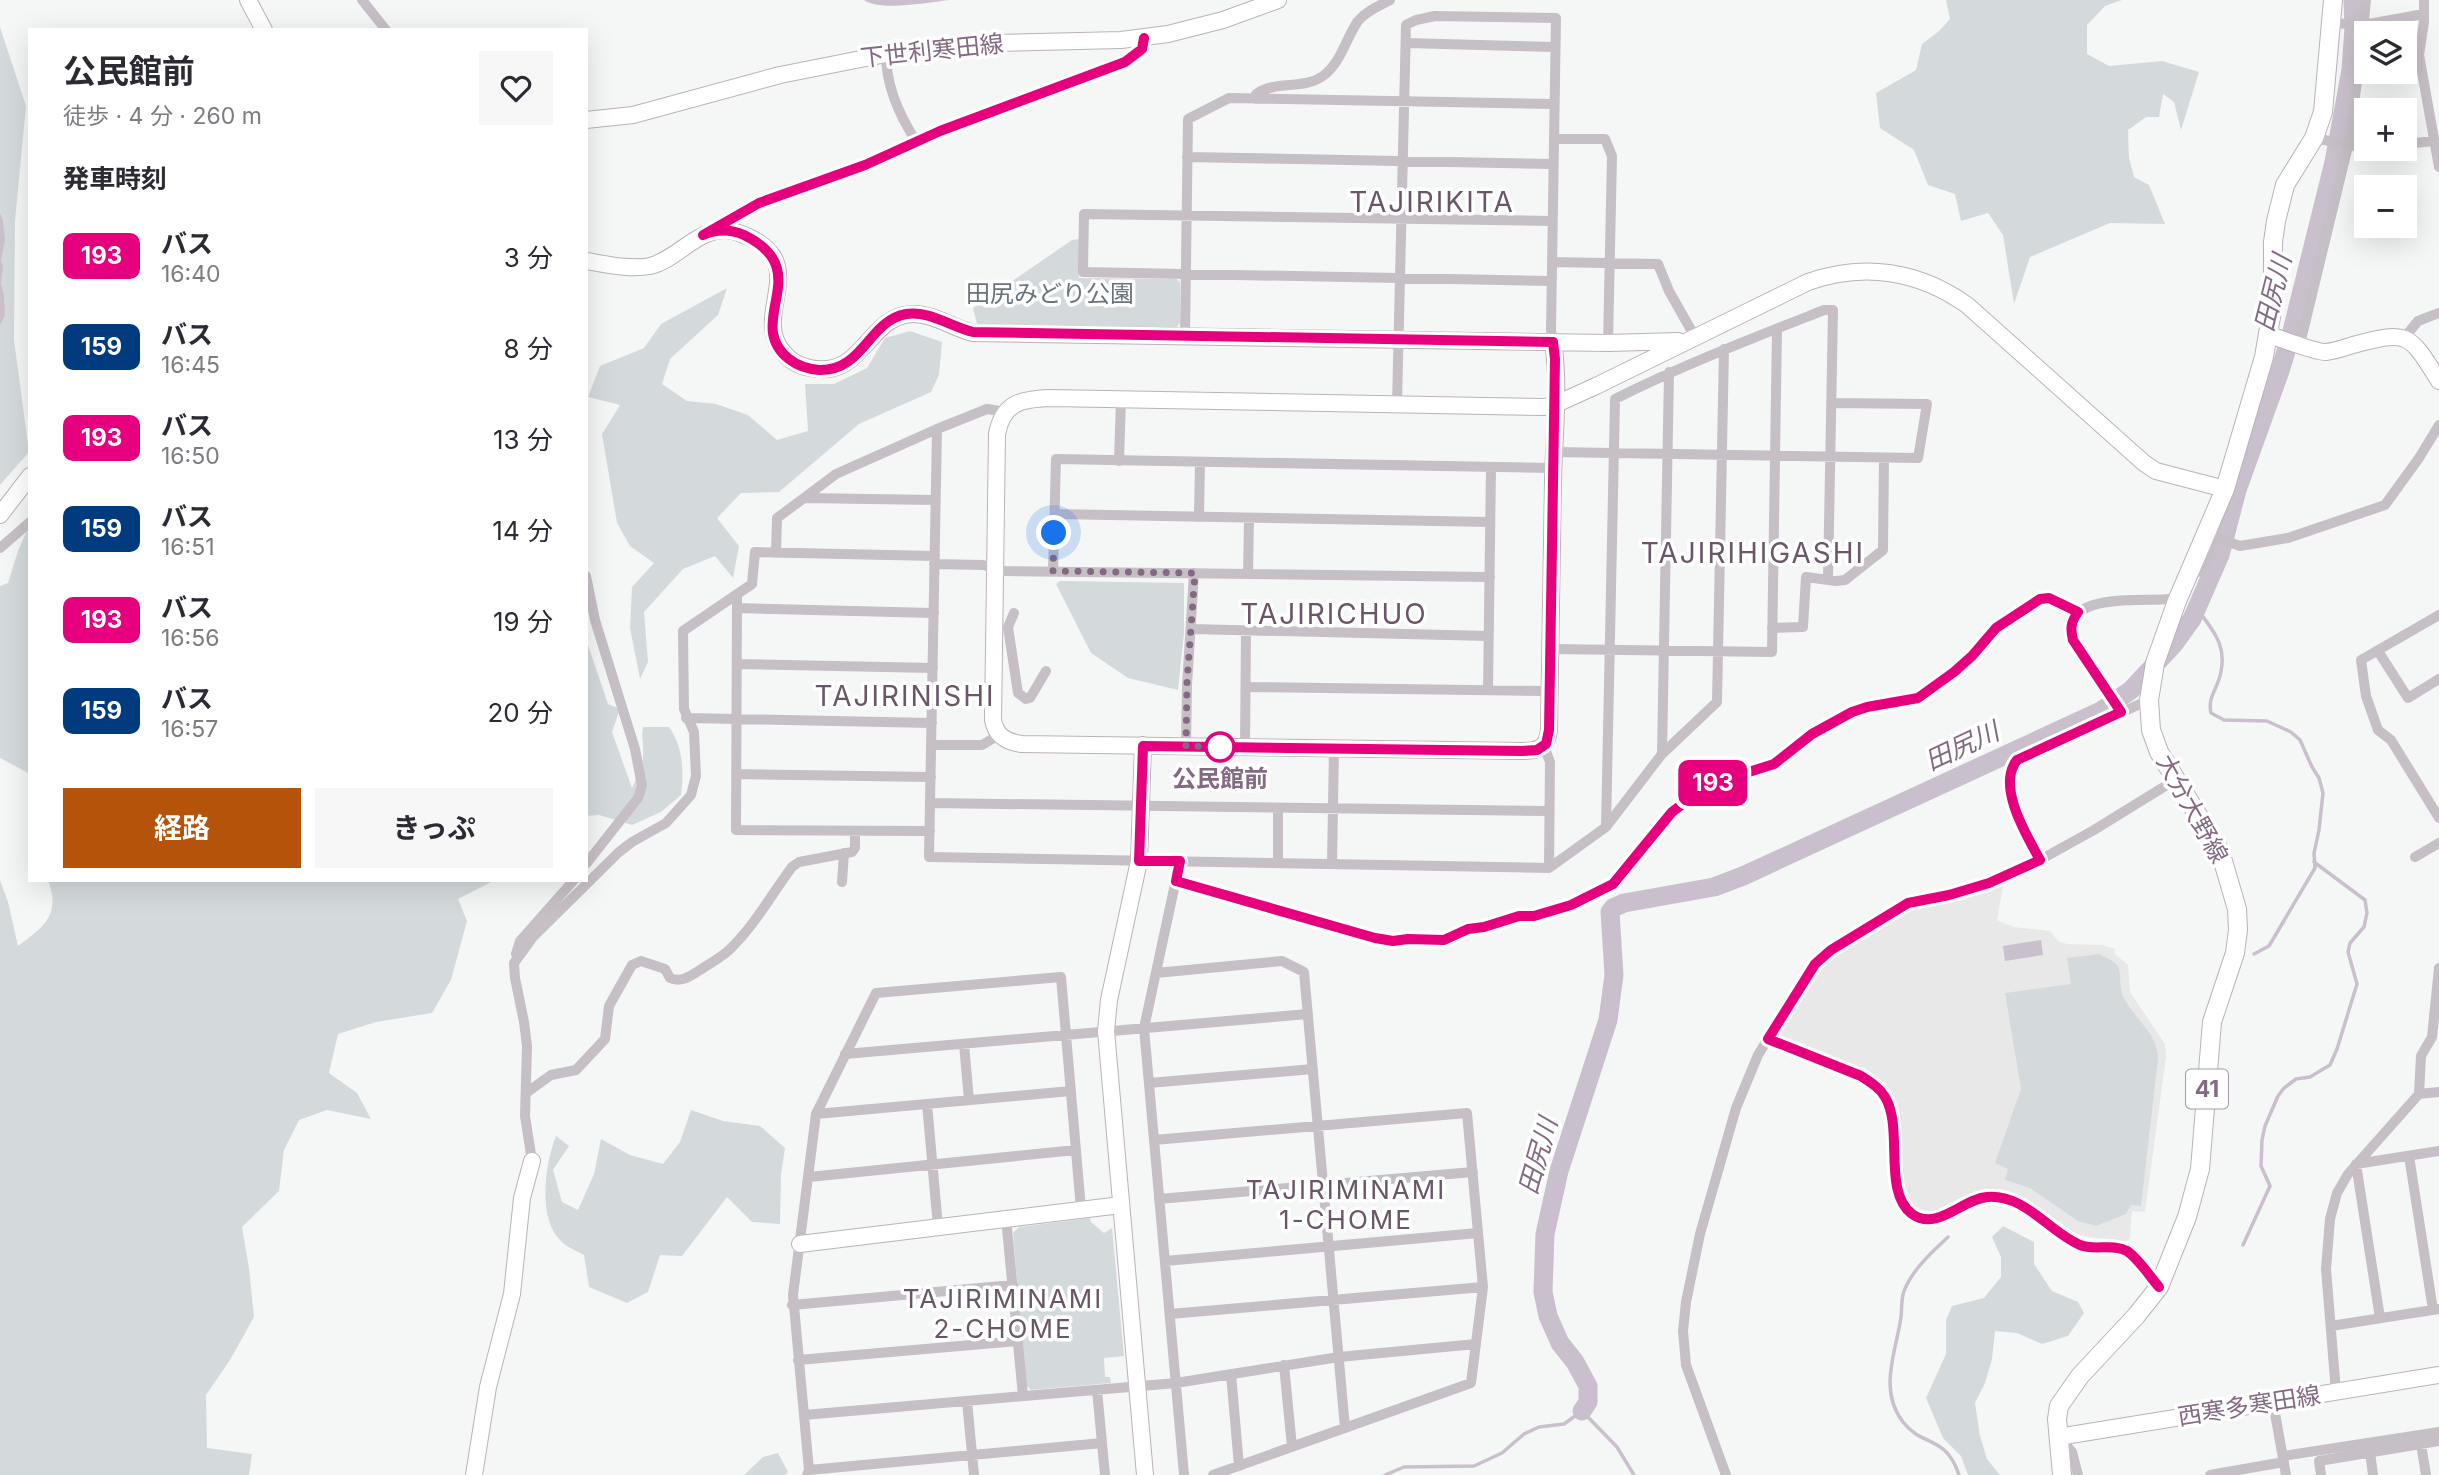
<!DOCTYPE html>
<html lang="ja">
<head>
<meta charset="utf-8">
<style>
	:root { --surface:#fff; --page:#f7f7f7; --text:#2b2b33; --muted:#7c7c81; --accent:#b45309 }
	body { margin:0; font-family:Inter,"Noto Sans JP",sans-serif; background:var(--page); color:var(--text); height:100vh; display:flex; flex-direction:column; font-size:26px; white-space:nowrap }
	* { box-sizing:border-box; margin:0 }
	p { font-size:23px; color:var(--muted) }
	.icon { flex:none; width:38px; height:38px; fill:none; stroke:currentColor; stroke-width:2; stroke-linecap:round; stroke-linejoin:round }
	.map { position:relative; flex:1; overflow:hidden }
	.details { position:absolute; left:28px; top:28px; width:560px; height:854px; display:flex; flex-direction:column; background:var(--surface); border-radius:0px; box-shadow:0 7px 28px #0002 }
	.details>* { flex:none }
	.badge { padding:0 14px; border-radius:10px; font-size:24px; line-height:46px }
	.buttons { position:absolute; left:2354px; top:21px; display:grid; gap:14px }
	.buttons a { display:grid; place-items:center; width:63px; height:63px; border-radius:0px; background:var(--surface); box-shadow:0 7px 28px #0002; font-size:35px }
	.you { position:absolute; width:35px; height:35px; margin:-18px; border:5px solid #fff; border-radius:50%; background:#1a73e8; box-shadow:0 0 0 10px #1a73e833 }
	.map>.badge { position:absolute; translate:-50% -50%; box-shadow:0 0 0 4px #fff }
	h2 { padding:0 35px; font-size:26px; line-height:63px }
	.round { display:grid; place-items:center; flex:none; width:74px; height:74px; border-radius:0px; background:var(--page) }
	.head { display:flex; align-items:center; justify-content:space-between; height:119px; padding:0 35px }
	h1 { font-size:33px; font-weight:700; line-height:52px }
	.button { display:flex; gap:14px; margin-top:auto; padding:14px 35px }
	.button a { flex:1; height:80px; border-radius:0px; background:var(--accent); color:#fff; font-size:28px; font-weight:700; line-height:80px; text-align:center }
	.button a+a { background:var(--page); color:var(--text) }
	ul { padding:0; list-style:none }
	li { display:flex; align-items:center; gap:21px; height:91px; padding:0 35px }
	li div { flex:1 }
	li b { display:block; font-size:26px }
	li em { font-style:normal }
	li .badge { min-width:77px; font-weight:700; text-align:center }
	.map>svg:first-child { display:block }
</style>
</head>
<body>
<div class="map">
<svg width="2439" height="1475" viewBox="0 0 2439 1475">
	<rect width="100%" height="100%" fill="#f5f7f6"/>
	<path fill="#e8e8e8" d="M 2004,881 L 1997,920 L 2013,927 L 2050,931 L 2058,941 L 2067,944 L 2102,945 L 2115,949 L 2114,953 L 2128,965 L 2130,992 L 2165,1044 L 2166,1057 L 2145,1212 L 2132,1211 L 2130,1238 L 2127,1241 L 2088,1237 L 2073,1233 L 2027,1201 L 2006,1191 L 1982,1192 L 1935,1211 L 1918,1210 L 1909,1201 L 1904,1187 L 1898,1116 L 1893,1100 L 1885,1087 L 1867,1073 L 1787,1042 L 1780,1034 L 1815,975 L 1835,954 L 1901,912 Z"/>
	<path fill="#d4dadc" d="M 1946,0 L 2122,0 L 2105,6 L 2087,25 L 2087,54 L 2109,66 L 2162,61 L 2199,72 L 2181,130 L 2174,102 L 2163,94 L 2159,117 L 2146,117 L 2128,130 L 2129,158 L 2134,177 L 2149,185 L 2165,224 L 2110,223 L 2030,257 L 2014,304 L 2003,235 L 1988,213 L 1961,221 L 1955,194 L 1928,185 L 1914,150 L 1880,128 L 1876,93 L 1916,70 L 1922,44 L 1939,31 L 1950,19 Z
		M 0,27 L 26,106 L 15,221 L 14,340 L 29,452 L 0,485 Z
		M 1079,239 L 1079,278 L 1177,279 L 1180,283 L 1180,323 L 1176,328 L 977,324 L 973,308 L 1072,240 Z
		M 727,288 L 718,315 L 670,359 L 662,384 L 687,401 L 716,404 L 748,415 L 777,440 L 808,431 L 805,384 L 834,384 L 867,368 L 885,338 L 910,331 L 942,342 L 939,375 L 931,392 L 859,424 L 779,492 L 741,493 L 717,518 L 739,546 L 733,578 L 715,556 L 683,569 L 644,612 L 648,662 L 640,679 L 630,628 L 632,587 L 654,563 L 630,546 L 617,523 L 602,434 L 620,405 L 588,397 L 600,366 L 644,348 L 661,324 Z
		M 30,524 L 30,774 L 0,758 L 0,586 L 8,583 L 18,551 Z
		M 1060,581 L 1184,583 L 1184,633 L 1178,690 L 1128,678 L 1091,653 L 1056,584 Z
		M 586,639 L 608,704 L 620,709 L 612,732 L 632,788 C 636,779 643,767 643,756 C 644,746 641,737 643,727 L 669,727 C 683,746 684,772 681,795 L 661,812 L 632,825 L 599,815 L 586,816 Z
		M 0,880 L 8,902 L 18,946 C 44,927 61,915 48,880 L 495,880 L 458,899 L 467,921 L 451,980 L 432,1013 L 376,1022 L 338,1034 L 329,1073 L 357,1093 L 371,1119 L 327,1110 L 299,1120 L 284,1150 L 279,1191 L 242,1227 L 249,1268 L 254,1317 L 230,1360 L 206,1395 L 207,1448 L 252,1454 L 249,1475 L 0,1475 Z
		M 2099,954 C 2105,957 2114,961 2118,966 C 2122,973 2118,987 2124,998 C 2135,1020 2158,1033 2158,1059 L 2141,1206 L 2131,1205 L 2126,1214 L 2096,1226 L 2078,1221 L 2030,1188 L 2005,1180 L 2008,1169 L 1995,1163 L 2021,1089 L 2005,993 L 2071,984 L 2067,958 Z
		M 691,1110 L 723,1121 L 760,1126 L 785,1148 L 781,1175 L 780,1224 L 752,1222 L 727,1197 L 682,1256 L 660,1255 L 648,1292 L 627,1303 L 589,1287 L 584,1255 C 577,1251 566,1247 561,1241 C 537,1219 545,1163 556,1136 L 569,1146 L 553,1170 L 562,1202 L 578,1210 L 594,1174 L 601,1139 L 630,1155 L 663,1164 L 680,1142 Z
		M 1090,1218 L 1091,1222 L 1104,1233 L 1112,1228 L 1124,1356 L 1104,1358 L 1105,1377 L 1110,1377 L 1111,1383 L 1031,1390 L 1026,1385 L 1013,1233 L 1019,1227 Z
		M 2003,1226 L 2034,1242 L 2034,1264 L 2052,1291 L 2078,1302 L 2084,1313 L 2068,1336 L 2042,1344 L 2017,1333 L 1995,1331 L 1992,1359 L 1985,1383 L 1975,1403 L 1980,1436 L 1987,1459 L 2000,1475 L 1968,1475 L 1961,1456 L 1943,1438 L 1926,1398 L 1946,1354 L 1946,1320 L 1952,1306 L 1984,1298 L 2001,1277 L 2001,1257 L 1992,1237 Z
		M 778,1453 L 788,1472 L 785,1475 L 744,1475 L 763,1457 Z"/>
	<path fill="#cabfcc" d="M 864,0 L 950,0 C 928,2 881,12 864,0 Z
		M 0,213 L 3,221 L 5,240 L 1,260 L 3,267 L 1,284 L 4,295 L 5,315 L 0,325 Z
		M 2041,940 L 2043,955 L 2005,961 L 2003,946 Z"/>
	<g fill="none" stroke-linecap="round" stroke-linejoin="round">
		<path stroke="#cabfcc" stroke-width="3.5" d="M 2196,608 C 2215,632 2230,649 2218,682 C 2214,693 2208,700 2211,713 L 2224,720 L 2267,721 L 2291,732 L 2300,740 L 2312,767 L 2319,778 L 2323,793 L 2319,830 L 2314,853 L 2315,868 L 2269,946 L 2254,954
			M 1948,1237 C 1932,1252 1912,1270 1904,1291 C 1901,1299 1902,1309 1901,1317 C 1896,1352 1878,1390 1903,1422 C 1922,1447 1946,1435 1959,1475
			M 2243,1245 L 2270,1186 L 2261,1166 L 2262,1140 L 2265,1126 L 2278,1096 L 2284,1088 L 2296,1079 L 2310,1077 L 2330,1065 L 2337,1049 L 2357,984 L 2348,952 L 2350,943 L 2364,927 L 2367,913 L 2365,900 L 2314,862
			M 1385,1475 L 1404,1467 L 1474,1466 L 1502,1453 L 1524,1434 L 1539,1427 L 1564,1424 L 1582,1411 L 1617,1447 L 1634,1475"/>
		<path stroke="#cabfcc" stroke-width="19" d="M 1582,1411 L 1588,1402 L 1588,1386 L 1575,1362 L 1560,1343 L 1548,1316 L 1543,1292 L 1545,1234 L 1559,1171 L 1608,1020 L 1614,975 L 1610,912 L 1613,908 L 1624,903 L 1714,887 L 1743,876 L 2101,711 L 2131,690 L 2174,644 L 2192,619 L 2220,555 L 2237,490 L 2280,371 L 2291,335 L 2334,162 L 2351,70 L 2354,28 L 2353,0"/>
		<g stroke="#bbb1ba" stroke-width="18">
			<path id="secondary" d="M 248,0 L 264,30
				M 586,120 L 633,115 L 780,75 L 886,54 L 993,43 L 1121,40 L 1168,34 L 1223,20 L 1278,0
				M 586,261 C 606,264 630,270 650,266 C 680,259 702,221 736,232 C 818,259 749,313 783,352 C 790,361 799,366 810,368 C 864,379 867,316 912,314 C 932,313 953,328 973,333 L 1608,343 L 1678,341
				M 2269,335 C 2283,339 2314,352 2326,352 C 2335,351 2344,348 2353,345 C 2409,330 2409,333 2439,381
				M 1553,342 C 1560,387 1554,435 1553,480 C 1552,564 1550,647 1549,730 C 1547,748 1539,751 1522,751 L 1022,744 C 1006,742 996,736 993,720 L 997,434 C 1003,402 1022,399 1050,398 L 1544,407 L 1554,405 L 1596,386 L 1808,282 C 1864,262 1919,271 1967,305 L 2144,463 L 2156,471 L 2225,489
				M 0,515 L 30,476
				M 1143,745 L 1139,861 L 1109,1000 L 1106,1031 L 1145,1475
				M 800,1244 L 1121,1205
				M 2058,1437 L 2439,1375
				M 474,1475 L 488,1387 L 512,1294 L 522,1198 L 532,1161"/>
		</g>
		<g stroke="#bab2ba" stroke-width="20">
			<path id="primary" d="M 2062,1475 L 2057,1419 L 2059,1406 L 2080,1376 L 2136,1316 L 2159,1287 L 2187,1217 L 2200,1169 L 2212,1022 L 2235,953 L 2238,930 L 2237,909 L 2220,851 L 2159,752 L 2151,730 L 2149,700 L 2155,663 L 2177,601 L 2225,489 L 2264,357 L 2273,305 L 2273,242 L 2276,221 L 2285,185 L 2314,138 L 2323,112 L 2333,0"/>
		</g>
		<path stroke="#c6bfc6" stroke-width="10" d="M 362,0 L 386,30
			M 2424,0 L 2424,22 L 2419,55 L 2439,167
			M 2332,23 L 2363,25 L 2424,14
			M 1406,43 L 1555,47
			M 886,54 C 886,86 899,115 916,141
			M 1256,99 L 1256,94 C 1276,80 1303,90 1323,76 C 1341,63 1346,38 1358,21 C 1366,11 1379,6 1390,0
			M 2314,138 L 2366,148
			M 1554,139 L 1605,139 L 1612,156 L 1608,343
			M 2404,144 L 2434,141
			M 1187,157 L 1553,164
			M 711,230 L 759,203 L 865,165 L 940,131 L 1125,62 C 1136,56 1141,51 1144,38
			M 1552,262 L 1658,264 L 1669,291 L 1695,337
			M 1551,281 L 1083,272 L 1084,214 L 1552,221
			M 1185,336 L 1188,119 L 1229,98 L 1554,104
			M 2404,338 L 2418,321 L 2439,313
			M 2300,344 L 2348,146 L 2360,60 L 2366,0
			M 1397,404 L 1406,25 L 1416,20 L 1435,16 L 1556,18 L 1551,330 L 1553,342
			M 937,429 L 929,857 L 1549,868 L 1606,827 L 1662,754 L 1717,702 L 1724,349
			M 1554,452 L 1918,458 L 1927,404 L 1831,403
			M 1119,461 L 1121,399
			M 804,498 L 836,474 L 937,429 L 987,409 L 1006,412
			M 1055,514 L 1490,522
			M 1199,517 L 1200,462
			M 0,548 L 30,522
			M 776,553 L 777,518 L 804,498 L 935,500
			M 934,564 L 983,565 L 1005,571 L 1490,577
			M 1053,571 L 1056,459 L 1553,468
			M 2190,573 L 2198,572 L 2205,561 L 2215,537 L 2240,546 L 2288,538 L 2385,505 L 2419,458 L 2439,425
			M 1248,574 L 1249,518
			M 586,576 L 595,620 L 635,749 L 642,786 L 638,798 L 586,864
			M 737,596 L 736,830 L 930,831
			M 737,608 L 934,613
			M 1014,613 L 1008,627 L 1018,693 L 1026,699 L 1030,698 L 1046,671
			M 2439,615 L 2361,660 L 2366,696 L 2378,730 L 2391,740 L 2439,818
			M 1772,628 L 1803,627 L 1806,577 L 1836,581 L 1845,580 L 1883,550 L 1884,458
			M 1192,629 L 1489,636
			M 1550,649 L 1772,652 L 1777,329
			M 2378,651 L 2408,698 L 2439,679
			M 737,664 L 933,668
			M 1246,687 L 1549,691
			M 1488,690 L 1491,467
			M 2121,712 L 2073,640 C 2058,591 2142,602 2170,599 L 2177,601
			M 686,718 L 932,723
			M 931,745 L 982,745 L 999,735
			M 1186,746 L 1187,685 L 1194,573
			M 1544,746 L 1550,762 L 1549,868
			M 1245,747 L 1246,631
			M 1662,754 L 1669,372
			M 736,774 L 931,777
			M 930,803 L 1548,811
			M 1606,827 L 1615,399 C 1683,365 1753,338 1824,310 L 1833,310 L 1828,579
			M 2415,857 L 2439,843
			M 2040,860 C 2027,836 1996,786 2017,760 L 2149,700
			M 1180,861 L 1144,1028 L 1184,1475
			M 1278,863 L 1278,808
			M 1332,864 L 1334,748
			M 1176,881 L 1375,938 L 1393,941 L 1408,938 L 1444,940 L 1467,929 L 1484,927 L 1519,916 L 1533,916 L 1571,905 L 1613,884 L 1672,812 L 1708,785 L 1774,763 L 1812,734 L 1852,712 L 1867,707 L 1918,698 L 1953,672 L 1972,656 L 1996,628 L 2040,599 L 2049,598 L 2078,612
			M 842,882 L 844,853
			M 516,954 L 520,941 L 574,880
			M 1156,973 L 1282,961 L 1304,972 L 1345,1428
			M 1768,1039 L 1861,1076 C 1870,1081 1879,1087 1885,1097 C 1904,1128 1882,1191 1912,1214 C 1937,1232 1962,1199 1987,1197 C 2025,1194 2048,1232 2080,1245 C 2095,1251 2112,1243 2127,1251 C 2139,1259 2150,1277 2159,1287
			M 964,1044 L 969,1100
			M 845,1054 L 1308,1014
			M 1149,1083 L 1313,1069
			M 526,1093 L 551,1075 L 576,1070 L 605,1039 L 609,1006 L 632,965 L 641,961 L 665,969 L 670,978 C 682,983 690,976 700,970 C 709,964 720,958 728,951 C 753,928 771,895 792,867 L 799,862 L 852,852 L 855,848 L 855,831
			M 2419,1094 L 2421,1056 L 2432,1037 L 2439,968
			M 927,1104 L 938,1227
			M 816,1114 L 1071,1091
			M 1154,1140 L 1467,1113 L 1483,1287 L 1471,1383 L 1213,1475
			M 2409,1156 L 2433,1310
			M 532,1161 L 525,1116 L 527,1046 L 524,1022 L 515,978 L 514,963 L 533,937 L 619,852 L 632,842 L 666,823 L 691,795 L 696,776 L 694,732 L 684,709 L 683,631 L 752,584 L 755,552 L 935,556
			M 809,1177 L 1076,1150
			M 1159,1199 L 1473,1172
			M 1006,1218 L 1023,1396
			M 1165,1261 L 1478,1233
			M 792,1305 L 1013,1285
			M 1170,1314 L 1483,1287
			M 2380,1318 L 2356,1164 L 2439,1151
			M 2331,1326 L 2439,1309
			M 798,1360 L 1018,1341
			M 1284,1365 L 1292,1447
			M 1231,1374 L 1239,1466
			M 1097,1390 L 1105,1475
			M 2336,1392 L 2326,1269 L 2330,1219 L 2337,1193 L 2348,1174 L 2419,1094 L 2439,1092
			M 967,1401 L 974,1475
			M 2273,1402 L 2286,1475
			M 804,1415 L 1176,1383 L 1339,1357 L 1476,1344
			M 2060,1439 L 2072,1452 L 2078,1475
			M 2421,1444 L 2426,1475
			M 2370,1452 L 2373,1475
			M 2283,1456 L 2439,1432
			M 809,1470 L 1102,1443
			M 807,1475 L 809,1470 L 793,1295 L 816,1114 L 876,993 L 1061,977 L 1081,1209
			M 1726,1475 L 1686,1365 L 1683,1331 L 1686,1302 L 1700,1234 L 1736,1108 L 1758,1055 L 1801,984 L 1815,964 L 1831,950 L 1908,903 L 1949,895 L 2020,871 L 2094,830 L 2175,780
			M 2210,1475 L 2284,1462
			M 2321,1475 L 2319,1461 L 2439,1441"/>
		<use href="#secondary" stroke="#fff" stroke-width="16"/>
		<use href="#primary" stroke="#fff" stroke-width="18"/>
	</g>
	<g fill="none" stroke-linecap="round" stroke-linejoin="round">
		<g stroke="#fff" stroke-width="16">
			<path id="line" d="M 1144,38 L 1142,49 L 1125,62 L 940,131 L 865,165 L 759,203 L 703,235 C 717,229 730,229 744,235 C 818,271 742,322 789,359 C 798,366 808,369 819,370 C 864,371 868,321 906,314 C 928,310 952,327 973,332 L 1553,342 L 1555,359 L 1549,730 L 1546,744 L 1537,750 L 1522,751 L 1143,746 L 1139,861 L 1180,861 L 1176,881 L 1375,938 L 1393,941 L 1408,939 L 1444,940 L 1468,929 L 1484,927 L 1519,916 L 1534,916 L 1571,905 L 1613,884 L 1672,812 L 1708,785 L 1774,764 L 1812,734 L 1852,712 L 1867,707 L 1918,698 L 1954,672 L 1972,656 L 1996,628 L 2040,599 L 2049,598 L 2078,612 C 2071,622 2070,628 2073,640 L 2121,712 L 2017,760 C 1996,786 2027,836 2040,860 L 1989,883 L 1949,895 L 1908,903 L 1831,950 L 1815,964 L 1768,1039 L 1861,1076 C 1870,1082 1879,1087 1885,1097 C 1904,1128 1882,1191 1912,1214 C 1937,1232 1962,1199 1987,1197 C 2025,1194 2048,1231 2080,1245 C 2095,1251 2112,1243 2127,1251 C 2139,1259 2150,1277 2159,1287"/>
		</g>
		<use href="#line" stroke="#e6007e" stroke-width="10"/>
		<path stroke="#836982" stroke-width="7" stroke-dasharray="0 12.6" d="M 1054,533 L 1053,571 L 1195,573 L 1187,682 L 1186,746 L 1225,747 L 1220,747"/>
	</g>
	<circle fill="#fff" stroke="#e6007e" stroke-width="3.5" cx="1220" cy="747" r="14"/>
	<g text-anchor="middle" stroke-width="7" stroke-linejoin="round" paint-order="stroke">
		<rect fill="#fff" stroke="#a896a8" stroke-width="2" x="2186" y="1069.5" width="42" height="39" rx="5"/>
		<g font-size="23" font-weight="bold" fill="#836982">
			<text x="2207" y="1097">41</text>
		</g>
		<g font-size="24" fill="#836982" stroke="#fff">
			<text transform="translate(932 51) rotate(-6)" y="8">下世利寒田線</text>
			<text transform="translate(2192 809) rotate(61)" y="8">大分大野線</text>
			<text transform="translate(2249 1406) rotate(-9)" y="8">西寒多寒田線</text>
		</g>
		<g font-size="24" fill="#68737b" stroke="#fff">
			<text x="1050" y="302">田尻みどり公園</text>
		</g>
		<g font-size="24" font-weight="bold" fill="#836982" stroke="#fff">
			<text x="1220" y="787">公民館前</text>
		</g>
		<g font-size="26" font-style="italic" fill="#826a85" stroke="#fff">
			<text transform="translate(2273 293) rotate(-76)" y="9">田尻川</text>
			<text transform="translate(1962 746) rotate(-25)" y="9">田尻川</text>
			<text transform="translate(1538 1156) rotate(-74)" y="9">田尻川</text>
		</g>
		<g font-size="26" letter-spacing="2" fill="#695768" stroke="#fff">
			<text x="1346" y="1199">TAJIRIMINAMI<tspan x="1346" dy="30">1-CHOME</tspan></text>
			<text x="1003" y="1308">TAJIRIMINAMI<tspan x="1003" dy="30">2-CHOME</tspan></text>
		</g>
		<g font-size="28" letter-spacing="2" fill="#695768" stroke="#fff">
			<text x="1432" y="212">TAJIRIKITA</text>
			<text x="1753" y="563">TAJIRIHIGASHI</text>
			<text x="1334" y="624">TAJIRICHUO</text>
			<text x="905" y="706">TAJIRINISHI</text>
		</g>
	</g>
</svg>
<div class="buttons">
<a><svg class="icon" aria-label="layers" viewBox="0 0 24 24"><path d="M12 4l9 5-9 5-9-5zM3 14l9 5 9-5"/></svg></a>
<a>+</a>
<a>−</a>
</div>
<div class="you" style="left:1054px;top:533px"></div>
<b class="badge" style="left:1713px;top:783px;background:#e6007e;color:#fff">193</b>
<section class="details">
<div class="head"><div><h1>公民館前</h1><p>徒歩 · 4 分 · 260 m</p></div><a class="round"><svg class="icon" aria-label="heart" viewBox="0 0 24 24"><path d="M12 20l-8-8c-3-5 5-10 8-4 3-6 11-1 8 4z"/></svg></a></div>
<h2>発車時刻</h2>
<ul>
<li><span class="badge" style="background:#e6007e;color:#fff">193</span><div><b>バス</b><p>16:40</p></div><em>3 分</em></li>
<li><span class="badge" style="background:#003b80;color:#fff">159</span><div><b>バス</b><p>16:45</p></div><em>8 分</em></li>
<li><span class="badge" style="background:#e6007e;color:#fff">193</span><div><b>バス</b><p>16:50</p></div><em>13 分</em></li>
<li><span class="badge" style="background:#003b80;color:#fff">159</span><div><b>バス</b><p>16:51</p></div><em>14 分</em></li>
<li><span class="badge" style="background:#e6007e;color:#fff">193</span><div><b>バス</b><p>16:56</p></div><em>19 分</em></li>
<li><span class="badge" style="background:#003b80;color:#fff">159</span><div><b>バス</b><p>16:57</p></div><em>20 分</em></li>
</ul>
<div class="button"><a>経路</a><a>きっぷ</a></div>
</section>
</div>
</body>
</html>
